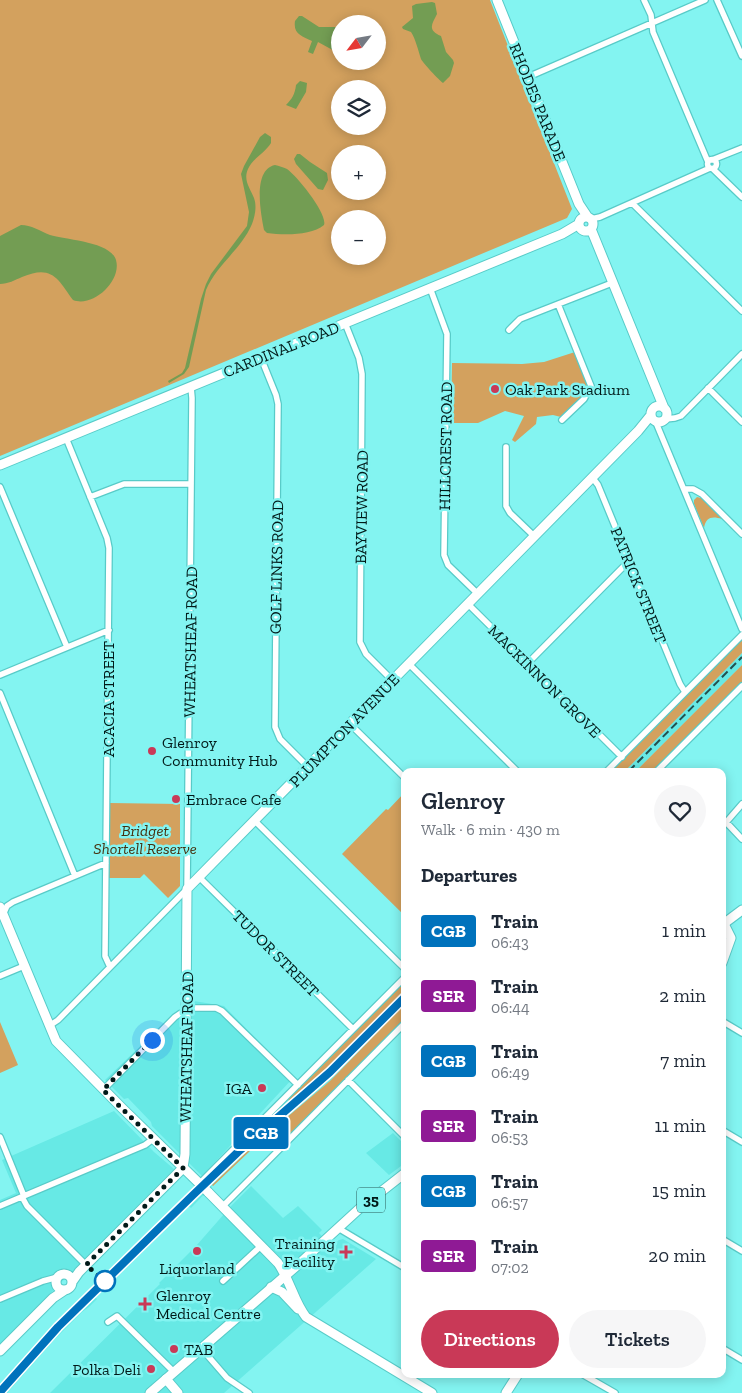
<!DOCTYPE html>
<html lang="en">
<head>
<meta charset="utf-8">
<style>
	:root { --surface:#fff; --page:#f6f6f7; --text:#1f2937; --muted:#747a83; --accent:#c93957 }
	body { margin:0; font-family:"Zilla Slab",serif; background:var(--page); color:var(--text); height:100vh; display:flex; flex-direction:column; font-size:19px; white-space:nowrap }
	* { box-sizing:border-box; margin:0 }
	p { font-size:16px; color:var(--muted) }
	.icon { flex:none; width:28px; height:28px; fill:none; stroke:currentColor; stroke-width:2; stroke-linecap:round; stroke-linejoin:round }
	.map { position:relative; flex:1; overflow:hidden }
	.sheet { position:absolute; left:401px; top:768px; width:325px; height:610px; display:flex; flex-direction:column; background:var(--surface); border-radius:10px; box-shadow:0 2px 12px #0003 }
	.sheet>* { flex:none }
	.badge { padding:0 10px; border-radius:4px; font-size:18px; line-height:32px }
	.needle { width:32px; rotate:239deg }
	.buttons { position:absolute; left:331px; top:15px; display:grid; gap:10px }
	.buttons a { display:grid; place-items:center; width:55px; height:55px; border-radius:50%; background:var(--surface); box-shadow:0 2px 12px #0003; font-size:25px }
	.you { position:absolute; width:25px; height:25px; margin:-12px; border:4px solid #fff; border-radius:50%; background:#1a73e8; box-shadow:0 0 0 8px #1a73e833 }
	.map>.badge { position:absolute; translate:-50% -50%; box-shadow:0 0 0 2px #fff }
	h2 { padding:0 20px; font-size:19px; line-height:45px }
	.round { display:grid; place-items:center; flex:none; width:52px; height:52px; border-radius:26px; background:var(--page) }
	.summary { display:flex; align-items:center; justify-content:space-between; height:85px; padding:0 20px }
	h1 { font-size:24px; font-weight:600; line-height:38px }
	.button { display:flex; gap:10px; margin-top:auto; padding:10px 20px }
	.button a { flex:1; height:58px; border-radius:30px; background:var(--accent); color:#fff; font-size:20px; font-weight:600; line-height:58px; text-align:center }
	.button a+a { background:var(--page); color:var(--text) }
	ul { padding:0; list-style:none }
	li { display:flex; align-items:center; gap:15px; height:65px; padding:0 20px }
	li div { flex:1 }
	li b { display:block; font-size:19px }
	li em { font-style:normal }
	li .badge { min-width:55px; font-weight:700; text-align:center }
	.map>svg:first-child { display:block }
</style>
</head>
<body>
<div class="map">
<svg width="742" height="1393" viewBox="0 0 742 1393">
	<rect width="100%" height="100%" fill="#83f4f1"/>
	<path fill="#67e9e5" d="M 742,653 L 742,665 L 636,771 L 625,771 Z
		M 405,994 L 405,1004 L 330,1081 L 239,1158 L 191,1208 L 188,1206 L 95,1297 L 97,1299 L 89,1307 L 82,1312 L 53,1341 L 7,1393 L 0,1393 L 0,1388 L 44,1337 L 89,1291 L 91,1293 L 184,1202 L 182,1198 L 194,1190 L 208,1178 L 252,1134 L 296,1094 L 325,1073 Z
		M 194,1001 L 224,1006 L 294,1077 L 202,1176 L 152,1126 L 151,1122 L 128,1098 L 124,1099 L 105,1080 L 177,1011 Z
		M 114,1111 L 154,1152 L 174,1169 L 0,1344 L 0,1200 L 16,1193 L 2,1160 Z
		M 393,1133 L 405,1145 L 405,1163 L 389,1175 L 366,1153 Z
		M 251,1186 L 283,1218 L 298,1206 L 322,1230 L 319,1233 L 331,1246 L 339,1240 L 343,1239 L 376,1259 L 224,1393 L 50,1393 L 160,1284 L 159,1283 L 196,1246 L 232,1205 Z"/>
	<path fill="#d3a15e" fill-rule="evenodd" d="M 0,0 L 490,0 L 572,209 L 567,218 L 0,456 ZM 340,24 L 378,24 L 378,61 L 340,61 ZM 340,89 L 378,89 L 378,126 L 340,126 ZM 340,154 L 378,154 L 378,191 L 340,191 ZM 340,219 L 378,219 L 378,256 L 340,256 Z
		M 575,352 L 588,384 C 585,398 571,408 561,417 L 553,415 L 537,417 L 536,424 L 515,442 L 512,440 L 524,416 L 505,411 L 478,423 L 451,423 L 452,363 L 522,364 L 544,362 Z
		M 697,497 L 701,498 L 722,519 C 712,516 706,517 704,528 L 694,504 L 694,500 Z
		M 742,639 L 742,653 L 625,771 L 611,771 Z
		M 742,665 L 742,682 L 654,771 L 636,771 Z
		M 405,792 L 405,916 L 342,854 L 386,809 L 388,810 Z
		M 110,803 L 180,804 L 180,886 L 168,898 L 144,874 L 140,878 L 109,878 Z
		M 405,981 L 405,994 L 319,1079 L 289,1101 L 288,1099 Z
		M 405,1004 L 405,1020 L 291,1135 L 286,1131 L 269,1148 L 266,1146 L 263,1148 L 260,1145 L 250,1151 L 213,1186 L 212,1185 L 254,1145 L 330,1081 Z
		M 0,1022 L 18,1065 L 0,1073 Z"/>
	<path fill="#739d53" d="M 432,2 L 435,3 L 437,14 C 432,24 427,30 441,36 L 446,52 L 453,60 L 454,63 L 450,76 L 443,83 C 439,80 423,63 421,59 C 418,50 416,40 411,32 L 403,29 L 402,27 L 413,18 L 412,6 L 416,4 Z
		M 299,16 L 302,16 L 319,27 L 336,27 L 340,29 L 340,54 L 318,42 L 313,54 L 308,52 L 312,41 C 302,36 293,34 295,21 Z
		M 300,81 L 307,83 L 306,92 L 296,109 L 286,105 C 292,99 295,94 296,85 Z
		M 265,133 L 271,137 L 271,143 C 265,153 253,158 248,169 C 243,180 250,188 254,198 C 257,206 255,216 252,224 C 241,250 217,264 206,290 L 189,367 L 184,374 L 169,383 L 168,381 L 182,373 L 185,368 L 201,299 L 206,284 L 211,274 L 247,226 L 249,212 L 241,174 L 244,166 L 260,137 Z
		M 297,154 L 300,154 L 310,162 L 327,173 L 328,180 L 323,190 L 318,189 L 296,164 L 294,159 Z
		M 275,165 C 279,166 283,167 287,169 C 297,176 328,214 324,225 C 311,236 283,235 267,233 L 264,230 C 261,214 252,170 275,165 Z
		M 21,225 C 31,225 40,231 50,235 C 65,240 110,241 116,260 C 122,281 93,308 73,300 C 58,279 52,264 22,277 C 15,280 8,284 0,284 L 0,236 Z"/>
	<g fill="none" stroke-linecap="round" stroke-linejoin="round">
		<g stroke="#58cbc8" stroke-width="8">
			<path id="street" d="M 644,0 L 651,15 L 653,32 L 708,162
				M 717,0 L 742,56
				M 528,77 L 705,0
				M707.5 164a4.5 4.5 0 1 1 9 0a4.5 4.5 0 1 1-9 0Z
				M 712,160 L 742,148
				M 713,169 L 742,197
				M 632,203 L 742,311
				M 591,219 L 600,217 L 710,168
				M 430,288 L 447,334 L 444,555 L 448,565 L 478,594
				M 558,304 L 591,386 L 584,399 L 562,420
				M 345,323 L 359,358 L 362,374 L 360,642 L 366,654 L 393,681
				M 509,330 L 520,319 L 612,283
				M 261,358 L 276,395 L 278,404 L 275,727 L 280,739 L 308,767
				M 708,388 L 742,422
				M 665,419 L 675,418 L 681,416 L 742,354
				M 657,421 L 657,425 L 742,629
				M 66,438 L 107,538 L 109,548 L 105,956 L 110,967
				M 506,447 L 506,506 L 510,513 L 534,536
				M 592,477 L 598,485 L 680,684 L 685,692
				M 0,487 L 67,647
				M 685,489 L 693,489 L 702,494 L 742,534
				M 90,497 L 124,484 L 191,484
				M 468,604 L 622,757
				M 409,664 L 517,771
				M 527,664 L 630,560
				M 0,675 L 109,630
				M 0,693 L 75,876
				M 350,724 L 405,778
				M 607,771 L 742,635
				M 657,771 L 742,686
				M 255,821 L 405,969
				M 726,822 L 742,839
				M 722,827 L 742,804
				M 199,877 L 353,1029
				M 3,915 L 7,906 L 13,902 L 106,863
				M 0,976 L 24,966
				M 186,1008 L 216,1008 L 222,1011 L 298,1085
				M 722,1021 L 742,1033
				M 49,1026 L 58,1020 L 187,889 L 192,398 L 191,387
				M 348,1080 L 405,1137
				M 103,1090 L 175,1017 L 181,1013 L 186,1013
				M 722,1130 L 742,1142
				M 0,1137 L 24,1196
				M 200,1183 L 405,977
				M 22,1197 L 27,1206 L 86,1265
				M 0,1206 L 145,1145 L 153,1139
				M 223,1206 L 405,1023
				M 338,1228 L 405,1268
				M 722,1239 L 742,1251
				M 223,1281 L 261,1246
				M 0,1299 L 43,1281 L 58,1277
				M 108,1322 L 117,1316 L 174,1372
				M 201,1348 L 227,1378 L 249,1393
				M 722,1348 L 742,1360
				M 582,1374 L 615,1393"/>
		</g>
		<g stroke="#58cbc8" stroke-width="11">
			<path id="secondary" d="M 497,0 L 579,204 L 587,216
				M579 224a7 7 0 1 1 14 0a7 7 0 1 1-14 0Z
				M 591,229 L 664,408
				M651 414a8 8 0 1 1 16 0a8 8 0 1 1-16 0Z
				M 0,465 L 562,234 L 579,224
				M 0,907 L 56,1041 L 123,1109 L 201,1185
				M 722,963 L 731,938 L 724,924
				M 183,1168 L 185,1154 L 187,889 L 638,431 L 651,415
				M 208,1192 L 278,1263 C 290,1280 294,1302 306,1317 L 432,1393
				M56 1282a8 8 0 1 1 16 0a8 8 0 1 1-16 0Z
				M 72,1282 L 79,1272 L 183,1168
				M 271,1287 L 282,1292 L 298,1309
				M 0,1351 L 53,1298 L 65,1290
				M 166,1379 L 178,1393
				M 506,1393 L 518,1374"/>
		</g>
		<g stroke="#58cbc8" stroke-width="11">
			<path id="primary" d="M 722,925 L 742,910
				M 150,1393 L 300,1263 L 359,1209 L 405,1173"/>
		</g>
		<use href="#street" stroke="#fff" stroke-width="5.5"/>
		<use href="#secondary" stroke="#fff" stroke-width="9"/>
		<use href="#primary" stroke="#fff" stroke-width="9"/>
		<path stroke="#225150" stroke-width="2" stroke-dasharray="8 4" stroke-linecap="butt" d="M 629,771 L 742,657
			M 0,1392 L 58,1327 L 193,1195 L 238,1152 L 326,1076 L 405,997"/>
		<g stroke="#58cbc8" stroke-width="11" stroke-linecap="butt">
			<path id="secondary-bridge" d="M 201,1185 L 208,1192"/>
		</g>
		<use href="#secondary-bridge" stroke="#fff" stroke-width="9"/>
	</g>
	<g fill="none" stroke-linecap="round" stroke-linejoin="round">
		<g stroke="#fff" stroke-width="11">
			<path id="line" d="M 0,1392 L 58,1327 L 193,1195 L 238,1152 L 330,1072 L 405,997"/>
		</g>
		<use href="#line" stroke="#0072bc" stroke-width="8"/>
		<path stroke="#011918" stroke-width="5" stroke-dasharray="0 9" d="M 105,1281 L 86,1265 L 183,1168 L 103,1090 L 152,1040"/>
	</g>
	<g fill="#c93957" stroke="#83f4f1" stroke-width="2">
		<circle cx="495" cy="389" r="5"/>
		<circle cx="152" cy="751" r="5"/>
		<circle cx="176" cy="799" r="5"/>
		<circle cx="262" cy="1088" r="5"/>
		<circle cx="197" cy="1251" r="5"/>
		<path d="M343.5 1244.5h5v5h5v5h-5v5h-5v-5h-5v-5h5z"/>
		<path d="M142.5 1296.5h5v5h5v5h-5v5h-5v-5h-5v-5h5z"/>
		<circle cx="174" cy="1349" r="5"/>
		<circle cx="151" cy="1369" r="5"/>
	</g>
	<circle fill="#fff" stroke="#0072bc" stroke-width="2.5" cx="105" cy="1281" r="10"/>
	<g text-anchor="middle" stroke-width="5" stroke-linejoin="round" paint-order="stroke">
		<rect fill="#83f4f1" stroke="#285b59" stroke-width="1" x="357" y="1187.5" width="28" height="25" rx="4"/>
		<g font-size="15" font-weight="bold" fill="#011918">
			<text x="371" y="1205">35</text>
		</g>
		<g font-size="16" fill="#011918" stroke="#83f4f1">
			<text transform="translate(538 102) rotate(68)" y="6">RHODES PARADE</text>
			<text transform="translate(281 349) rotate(-22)" y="6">CARDINAL ROAD</text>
			<text transform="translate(445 446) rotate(-89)" y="6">HILLCREST ROAD</text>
			<text transform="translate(361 507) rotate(-89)" y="6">BAYVIEW ROAD</text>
			<text transform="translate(276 567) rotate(-89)" y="6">GOLF LINKS ROAD</text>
			<text transform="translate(639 585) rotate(68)" y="6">PATRICK STREET</text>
			<text transform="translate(190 642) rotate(-89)" y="6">WHEATSHEAF ROAD</text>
			<text transform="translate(545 681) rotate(45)" y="6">MACKINNON GROVE</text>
			<text transform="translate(108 699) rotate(-90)" y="6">ACACIA STREET</text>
			<text transform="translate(344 730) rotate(-46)" y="6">PLUMPTON AVENUE</text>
			<text transform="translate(276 953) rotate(45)" y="6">TUDOR STREET</text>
			<text transform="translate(186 1047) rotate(-89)" y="6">WHEATSHEAF ROAD</text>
		</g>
		<g font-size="16" fill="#011918" stroke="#83f4f1" text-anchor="start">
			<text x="505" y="395">Oak Park Stadium</text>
			<text x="162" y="748">Glenroy<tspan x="162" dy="18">Community Hub</tspan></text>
			<text x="186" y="805">Embrace Cafe</text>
			<text x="252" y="1094" text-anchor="end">IGA</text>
			<text x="335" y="1249" text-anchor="end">Training<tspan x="335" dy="18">Facility</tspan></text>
			<text x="197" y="1274" text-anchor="middle">Liquorland</text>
			<text x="156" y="1301">Glenroy<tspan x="156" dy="18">Medical Centre</tspan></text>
			<text x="184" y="1355">TAB</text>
			<text x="141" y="1375" text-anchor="end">Polka Deli</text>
		</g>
		<g font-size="16" font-style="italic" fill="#46300e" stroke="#83f4f1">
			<text x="145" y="836">Bridget<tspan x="145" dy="18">Shortell Reserve</tspan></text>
		</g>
	</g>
</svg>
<div class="buttons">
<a><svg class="needle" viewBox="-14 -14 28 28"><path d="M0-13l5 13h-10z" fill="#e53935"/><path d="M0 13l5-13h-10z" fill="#747a83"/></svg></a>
<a><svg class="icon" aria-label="layers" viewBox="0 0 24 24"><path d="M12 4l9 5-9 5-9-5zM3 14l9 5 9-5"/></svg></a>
<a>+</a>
<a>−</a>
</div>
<div class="you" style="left:152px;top:1040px"></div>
<b class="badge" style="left:261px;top:1133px;background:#0072bc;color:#fff">CGB</b>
<section class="sheet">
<div class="summary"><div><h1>Glenroy</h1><p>Walk · 6 min · 430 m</p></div><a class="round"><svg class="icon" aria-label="heart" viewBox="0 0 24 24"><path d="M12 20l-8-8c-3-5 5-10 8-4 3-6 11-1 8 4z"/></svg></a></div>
<h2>Departures</h2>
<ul>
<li><span class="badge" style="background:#0072bc;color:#fff">CGB</span><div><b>Train</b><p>06:43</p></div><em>1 min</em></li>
<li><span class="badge" style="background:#8f1a95;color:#fff">SER</span><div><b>Train</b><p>06:44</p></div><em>2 min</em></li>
<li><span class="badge" style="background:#0072bc;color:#fff">CGB</span><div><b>Train</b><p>06:49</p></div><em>7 min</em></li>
<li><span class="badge" style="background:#8f1a95;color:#fff">SER</span><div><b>Train</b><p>06:53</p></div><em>11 min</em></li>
<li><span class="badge" style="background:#0072bc;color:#fff">CGB</span><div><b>Train</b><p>06:57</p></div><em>15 min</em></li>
<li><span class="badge" style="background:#8f1a95;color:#fff">SER</span><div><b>Train</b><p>07:02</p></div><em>20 min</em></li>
</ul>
<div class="button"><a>Directions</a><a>Tickets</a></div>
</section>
</div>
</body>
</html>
